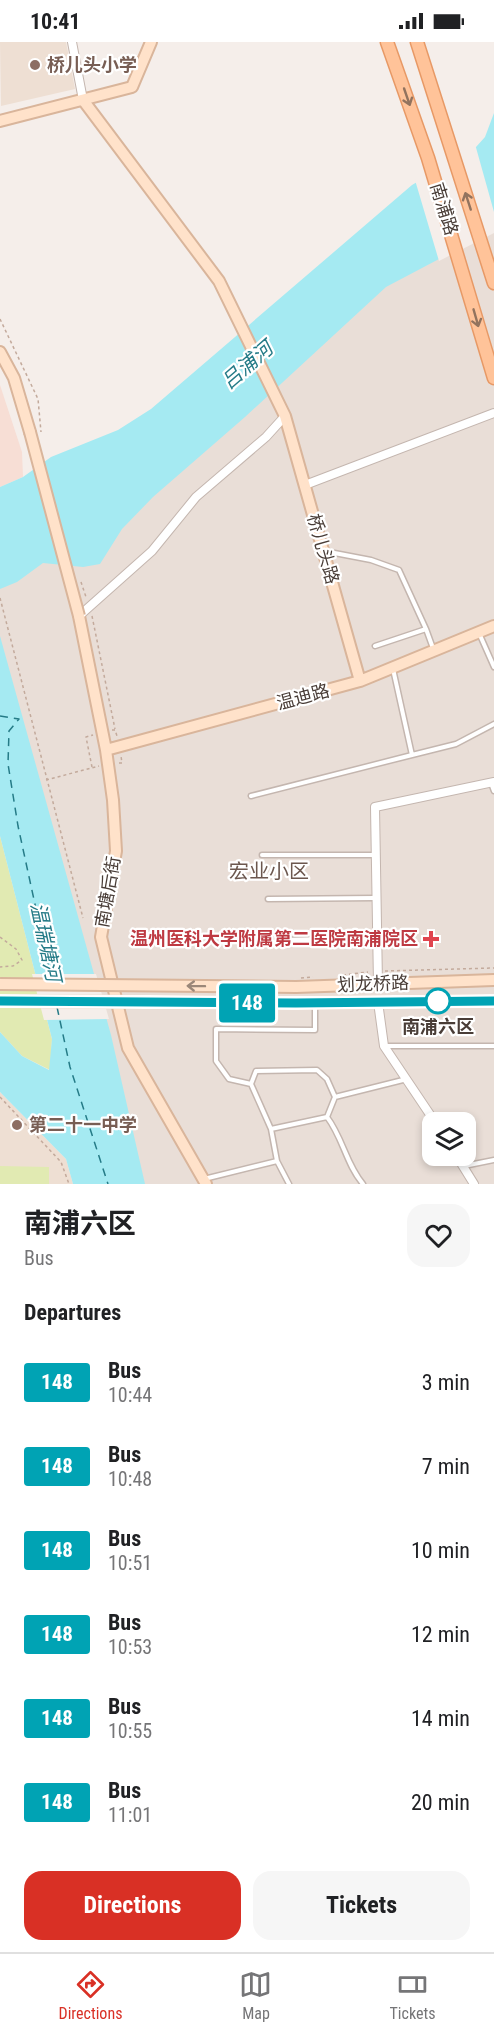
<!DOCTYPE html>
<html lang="en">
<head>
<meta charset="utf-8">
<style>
	:root { --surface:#fff; --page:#f6f6f6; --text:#202124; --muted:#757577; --line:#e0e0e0; --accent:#d93025 }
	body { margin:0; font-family:"Roboto Condensed","Noto Sans SC",sans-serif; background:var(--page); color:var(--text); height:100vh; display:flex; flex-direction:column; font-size:22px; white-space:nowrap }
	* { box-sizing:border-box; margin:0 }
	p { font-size:20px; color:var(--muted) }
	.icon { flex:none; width:33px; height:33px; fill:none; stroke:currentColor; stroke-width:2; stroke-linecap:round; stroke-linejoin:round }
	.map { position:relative; height:1142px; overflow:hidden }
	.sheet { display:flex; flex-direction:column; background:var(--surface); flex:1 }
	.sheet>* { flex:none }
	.badge { padding:0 12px; border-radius:4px; font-size:21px; line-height:39px }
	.buttons { position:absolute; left:422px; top:1070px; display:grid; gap:12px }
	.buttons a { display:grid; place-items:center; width:54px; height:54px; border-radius:12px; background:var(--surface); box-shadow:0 3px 9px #0003; font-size:30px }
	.map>.badge { position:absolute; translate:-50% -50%; box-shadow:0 0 0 3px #fff }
	h2 { padding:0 24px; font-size:22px; line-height:54px }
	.round { display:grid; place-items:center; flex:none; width:63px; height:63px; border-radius:18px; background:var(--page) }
	.summary { display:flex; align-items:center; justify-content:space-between; height:102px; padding:0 24px }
	h1 { font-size:28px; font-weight:700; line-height:45px }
	.primary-button { display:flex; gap:12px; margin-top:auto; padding:12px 24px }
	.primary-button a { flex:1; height:69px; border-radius:18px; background:var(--accent); color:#fff; font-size:24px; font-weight:700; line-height:69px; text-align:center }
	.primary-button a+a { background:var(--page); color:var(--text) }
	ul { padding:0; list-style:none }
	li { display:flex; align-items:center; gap:18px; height:84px; padding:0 24px }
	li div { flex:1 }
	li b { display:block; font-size:22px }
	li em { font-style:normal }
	li .badge { min-width:66px; font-weight:700; text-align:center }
	.status { display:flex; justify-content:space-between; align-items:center; height:42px; padding:0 30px; background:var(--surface); direction:ltr }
	.status svg { height:16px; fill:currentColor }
	.tab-bar { display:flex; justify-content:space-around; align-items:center; height:84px; border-top:2px solid var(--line); background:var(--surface); font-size:16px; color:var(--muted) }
	.tab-bar a { display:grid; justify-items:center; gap:3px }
	.tab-bar .selected { color:var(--accent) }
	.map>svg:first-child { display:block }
</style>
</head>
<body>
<div class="status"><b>10:41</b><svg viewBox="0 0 49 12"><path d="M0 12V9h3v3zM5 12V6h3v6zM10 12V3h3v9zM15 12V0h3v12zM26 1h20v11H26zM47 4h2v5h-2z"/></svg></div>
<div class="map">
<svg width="494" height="1142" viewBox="0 0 494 1142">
	<rect width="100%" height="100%" fill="#f5eeea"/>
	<path fill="#e9ded7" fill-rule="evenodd" d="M 494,114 L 494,1142 L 110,1142 L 0,667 L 0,520 ZM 432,1080 L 465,1080 L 465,1113 L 432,1113 Z"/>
	<path fill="#f7ded5" d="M 0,343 L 22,410 L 23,435 L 0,445 Z"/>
	<path fill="#eedfd3" d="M 0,0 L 66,0 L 75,47 L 1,64 Z
		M 0,1050 L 66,1117 L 73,1142 L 0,1142 Z"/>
	<path fill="#e1eab2" d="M 0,794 L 52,997 L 50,1028 L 22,1014 L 0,990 Z
		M 0,1124 L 49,1125 L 49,1142 L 0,1142 Z"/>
	<path fill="#a5eaf2" d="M 494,71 L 494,188 L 386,245 L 245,375 L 153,455 L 122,487 L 100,522 L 83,525 L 43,521 L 17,540 L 0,547 L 0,445 L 23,435 L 51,415 L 118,388 L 151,367 L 412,143 L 476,105 L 485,95 Z
		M 0,594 L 111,993 L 145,1142 L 73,1142 L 66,1117 L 0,1050 L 0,990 L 22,1014 L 49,1028 L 52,997 L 0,794 Z"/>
	<path fill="#f5eeea" d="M 475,102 L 494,170 L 494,191 L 439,219 L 415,138 Z
		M 32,932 L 96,932 L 109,977 L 44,978 Z"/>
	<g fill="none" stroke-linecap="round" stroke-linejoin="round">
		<path stroke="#257b87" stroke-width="1.5" stroke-dasharray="8 6" stroke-linecap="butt" d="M 0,674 L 19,677 L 9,689 L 8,722 L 18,784 L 51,936
			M 57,965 L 70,1025 L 108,1142"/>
		<g stroke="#c4b6af" stroke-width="7">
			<path id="lane" d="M 324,509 L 371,518 L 399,528 L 426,587 L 375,604
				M 426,587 L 434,609
				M 479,591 L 494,625
				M 412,713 L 456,702 L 494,682
				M 491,741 L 494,749
				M 251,754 L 412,713 L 393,627
				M 262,813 L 375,813
				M 268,857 L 375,856
				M 280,898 L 377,896
				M 385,1004 L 494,1004
				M 251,1042 L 256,1029 L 317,1028 L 327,1037 L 335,1055 L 327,1075 L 271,1087
				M 335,1055 L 407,1037
				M 327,1075 C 343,1096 346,1122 363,1142
				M 277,1119 L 289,1142
				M 464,1124 L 494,1118
				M 204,1137 L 277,1119 L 271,1087 L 251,1042 L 229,1037 L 216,1019 L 216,987 L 315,988 L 315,962"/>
		</g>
		<g stroke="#c4b6af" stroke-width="10">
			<path id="street" d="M 72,0 L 83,58
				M 305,443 L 494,371
				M 79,574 L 152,509 L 196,455 L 266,395 L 285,374
				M 378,942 L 375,765 L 494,740
				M 378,960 L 384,1004 L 435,1080
				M 456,1113 L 474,1142"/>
		</g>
		<g stroke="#d9b59b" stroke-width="14">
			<path id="secondary" d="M 83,58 L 219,239 L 285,374 L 360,639
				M 0,79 L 132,45 L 151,0
				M 0,310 L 14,336 L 30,390
				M 79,574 L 106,708 L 113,758 L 116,809 L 101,895 L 128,1006 L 206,1142
				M 106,708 L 360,639 L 494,584
				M 296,945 L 494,938
				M 296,961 L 494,959"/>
		</g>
		<g stroke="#e79966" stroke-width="15">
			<path id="primary" d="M 387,0 L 428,116 L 494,336
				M 417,0 L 494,241"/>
		</g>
		<path stroke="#c3aa9c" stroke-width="1.5" stroke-dasharray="3 3" stroke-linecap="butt" d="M 0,277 L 38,357 L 41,390
			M 81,540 L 86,555
			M 0,556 L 83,876
			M 92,574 L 115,687
			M 112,688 L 115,688 L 117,694
			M 119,721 L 122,721 L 121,714
			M 92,725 L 86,695 L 93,693
			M 46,738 L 99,724
			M 0,895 L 16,907 L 22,918 L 13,924 L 0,925
			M 385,929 L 494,926
			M 343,933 L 368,930
			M 0,1055 L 61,1120 L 69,1142"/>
		<use href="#lane" stroke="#fff" stroke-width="4"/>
		<use href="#street" stroke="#fff" stroke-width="8"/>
		<use href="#secondary" stroke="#ffe2ca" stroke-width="10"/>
		<use href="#primary" stroke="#ffc399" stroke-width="12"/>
		<g stroke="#d9b59b" stroke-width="14" stroke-linecap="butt">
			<path id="secondary-bridge" d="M 30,390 L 79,574
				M 0,942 L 296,945
				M 0,959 L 296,961"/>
		</g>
		<path stroke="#c3aa9c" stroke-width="1.5" stroke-dasharray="3 3" stroke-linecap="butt" d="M 301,936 L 313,935"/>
		<use href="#secondary-bridge" stroke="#ffe2ca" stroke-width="10"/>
	</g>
	<defs><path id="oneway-shaft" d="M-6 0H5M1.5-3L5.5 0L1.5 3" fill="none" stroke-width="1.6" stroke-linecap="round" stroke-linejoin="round" transform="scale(1.5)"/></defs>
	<g stroke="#92735e">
		<use href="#oneway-shaft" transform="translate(407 55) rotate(71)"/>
		<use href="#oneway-shaft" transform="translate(468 159) rotate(-108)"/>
		<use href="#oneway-shaft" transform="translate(476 276) rotate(74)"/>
	</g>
	<use stroke="#9b8779" href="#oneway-shaft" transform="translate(196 944) rotate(-179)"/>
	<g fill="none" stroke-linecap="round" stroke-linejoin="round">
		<g stroke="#fff" stroke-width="14">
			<path id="line" d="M 0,959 L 296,961 L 494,959"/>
		</g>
		<use href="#line" stroke="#00a3b4" stroke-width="9"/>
	</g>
	<g fill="#8d6e63" stroke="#fff" stroke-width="2">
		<circle cx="35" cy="23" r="6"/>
		<circle cx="17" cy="1083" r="6"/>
	</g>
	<path fill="#e0444e" stroke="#fff" stroke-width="2" d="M428 888h6v6h6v6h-6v6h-6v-6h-6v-6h6z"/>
	<circle fill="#fff" stroke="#00a3b4" stroke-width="3" cx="438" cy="959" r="12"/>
	<g text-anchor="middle" stroke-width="4.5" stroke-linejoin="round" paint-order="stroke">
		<g font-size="18" font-weight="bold" fill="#785e54" stroke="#fff" text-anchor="start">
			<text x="47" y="29">桥儿头小学</text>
			<text x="29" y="1089">第二十一中学</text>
		</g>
		<g font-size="18" fill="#493d37" stroke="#fff">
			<text transform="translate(444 167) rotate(73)" y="6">南浦路</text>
			<text transform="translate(323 507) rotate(74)" y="6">桥儿头路</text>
			<text transform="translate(303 655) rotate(-15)" y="6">温迪路</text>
			<text transform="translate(108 850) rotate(-80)" y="6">南塘后街</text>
			<text transform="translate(373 942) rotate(-2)" y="6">划龙桥路</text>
		</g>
		<g font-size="18" font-weight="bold" fill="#be3a42" stroke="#fff" text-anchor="end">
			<text x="418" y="903">温州医科大学附属第二医院南浦院区</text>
		</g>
		<g font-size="18" font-weight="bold" fill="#493d37" stroke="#fff">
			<text x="438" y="991">南浦六区</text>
		</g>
		<g font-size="20" font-style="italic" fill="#257b87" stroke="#fff">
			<text transform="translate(247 323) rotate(-41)" y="7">吕浦河</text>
			<text transform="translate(46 900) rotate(78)" y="7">温瑞塘河</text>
		</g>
		<g font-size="20" fill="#6c574e" stroke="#fff">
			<text x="269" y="836">宏业小区</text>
		</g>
	</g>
</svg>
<div class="buttons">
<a><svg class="icon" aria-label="layers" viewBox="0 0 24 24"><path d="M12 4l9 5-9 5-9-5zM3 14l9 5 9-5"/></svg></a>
</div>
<b class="badge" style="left:247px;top:961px;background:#00a3b4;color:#fff">148</b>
</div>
<section class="sheet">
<div class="summary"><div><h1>南浦六区</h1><p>Bus</p></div><a class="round"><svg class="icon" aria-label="heart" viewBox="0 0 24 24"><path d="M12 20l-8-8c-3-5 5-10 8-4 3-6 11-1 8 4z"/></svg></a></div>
<h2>Departures</h2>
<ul>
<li><span class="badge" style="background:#00a3b4;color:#fff">148</span><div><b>Bus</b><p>10:44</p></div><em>3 min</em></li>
<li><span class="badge" style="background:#00a3b4;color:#fff">148</span><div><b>Bus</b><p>10:48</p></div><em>7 min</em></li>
<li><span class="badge" style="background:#00a3b4;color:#fff">148</span><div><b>Bus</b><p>10:51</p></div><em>10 min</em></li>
<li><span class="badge" style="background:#00a3b4;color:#fff">148</span><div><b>Bus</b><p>10:53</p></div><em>12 min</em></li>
<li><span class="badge" style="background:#00a3b4;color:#fff">148</span><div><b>Bus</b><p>10:55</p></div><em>14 min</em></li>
<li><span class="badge" style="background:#00a3b4;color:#fff">148</span><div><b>Bus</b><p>11:01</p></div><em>20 min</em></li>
</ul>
<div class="primary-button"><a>Directions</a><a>Tickets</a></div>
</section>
<nav class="tab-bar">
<a class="selected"><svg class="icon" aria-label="directions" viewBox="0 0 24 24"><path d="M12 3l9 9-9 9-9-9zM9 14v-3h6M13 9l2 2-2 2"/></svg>Directions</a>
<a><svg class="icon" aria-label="map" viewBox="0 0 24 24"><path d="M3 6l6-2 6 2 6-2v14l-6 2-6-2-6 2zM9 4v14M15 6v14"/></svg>Map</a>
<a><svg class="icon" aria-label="tickets" viewBox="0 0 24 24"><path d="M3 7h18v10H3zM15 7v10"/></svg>Tickets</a>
</nav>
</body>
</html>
